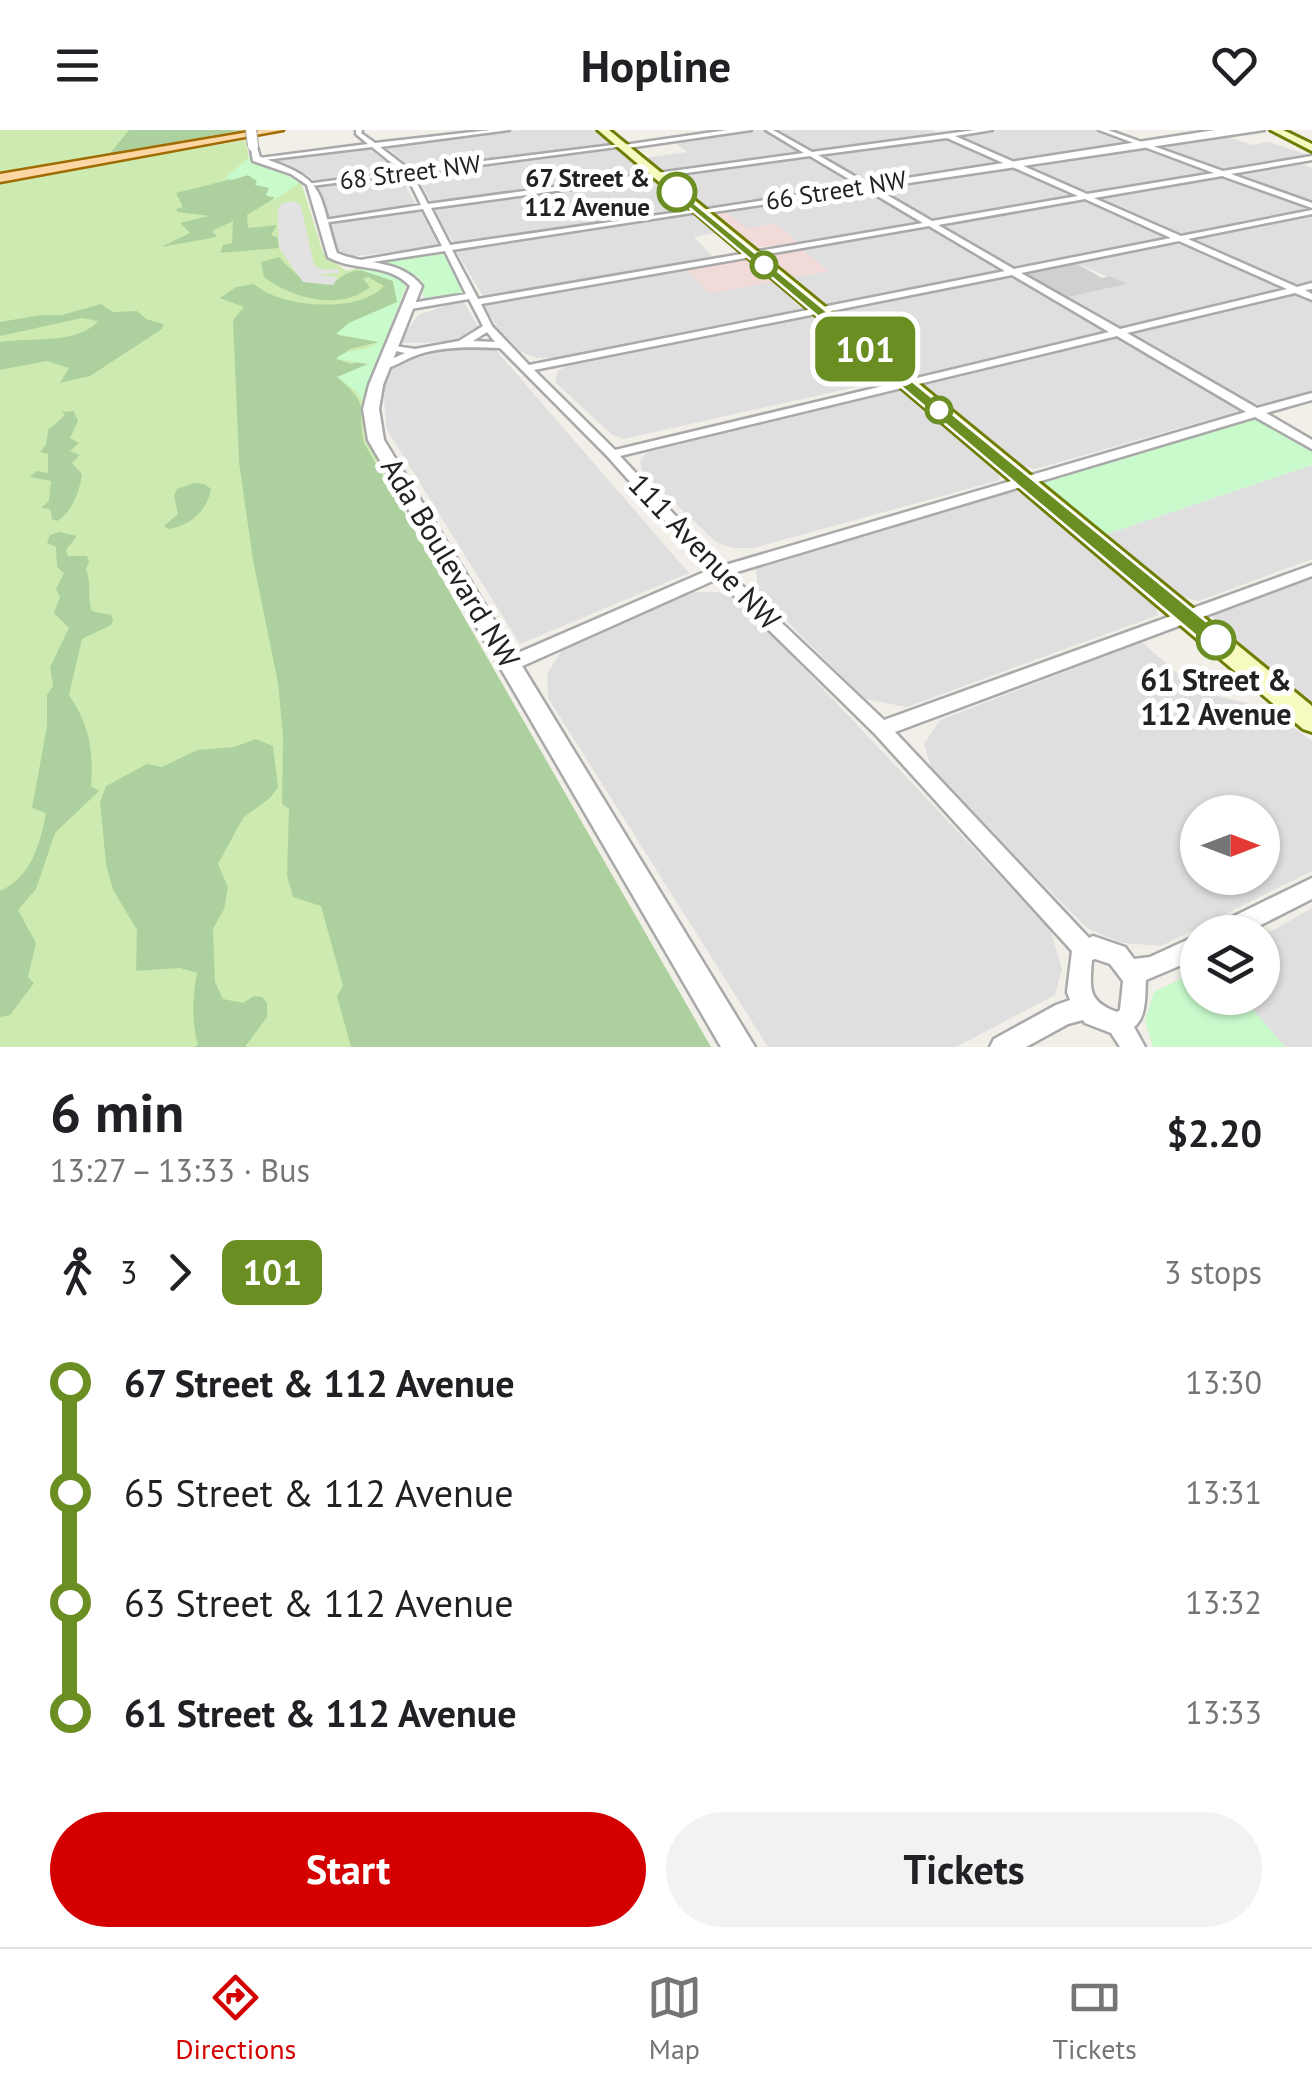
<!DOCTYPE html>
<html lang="en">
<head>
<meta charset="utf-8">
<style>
	:root { --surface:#fff; --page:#f2f2f2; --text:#202124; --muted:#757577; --line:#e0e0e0; --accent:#d40000 }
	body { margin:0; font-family:"PT Sans",sans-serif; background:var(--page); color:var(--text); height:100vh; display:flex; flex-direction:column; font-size:38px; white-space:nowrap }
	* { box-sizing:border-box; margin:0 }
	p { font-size:32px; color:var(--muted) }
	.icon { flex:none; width:55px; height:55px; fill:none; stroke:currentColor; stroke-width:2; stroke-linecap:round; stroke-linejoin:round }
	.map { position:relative; height:917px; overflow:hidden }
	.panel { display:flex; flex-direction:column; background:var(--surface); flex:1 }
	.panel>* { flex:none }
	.badge { padding:0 20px; border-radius:15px; font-size:35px; line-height:65px }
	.needle { width:65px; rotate:90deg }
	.buttons { position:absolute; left:1180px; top:665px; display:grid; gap:20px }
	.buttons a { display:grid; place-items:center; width:100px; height:100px; border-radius:50%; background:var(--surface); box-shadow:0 2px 8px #0004; font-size:50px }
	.map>.badge { position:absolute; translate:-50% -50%; box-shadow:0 0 0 5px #fff }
	.legs { display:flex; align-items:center; gap:15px; height:110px; padding:0 50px; font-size:32px }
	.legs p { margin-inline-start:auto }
	.headline { display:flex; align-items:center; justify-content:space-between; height:170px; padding:0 50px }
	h1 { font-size:55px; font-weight:700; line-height:75px }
	.primary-button { display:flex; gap:20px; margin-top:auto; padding:20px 50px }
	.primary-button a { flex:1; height:115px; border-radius:60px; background:var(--accent); color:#fff; font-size:40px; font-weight:700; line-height:115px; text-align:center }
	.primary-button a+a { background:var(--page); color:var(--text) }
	ul { padding:0 50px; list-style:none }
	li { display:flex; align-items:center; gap:35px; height:110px; font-size:38px }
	li i { display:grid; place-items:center; width:15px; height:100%; margin:0 12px; background:currentColor }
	li i::after { content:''; width:25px; height:25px; margin:-12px; border:8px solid; border-radius:50%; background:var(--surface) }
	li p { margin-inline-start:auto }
	li:first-child i { background:linear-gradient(#0000 50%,currentColor 0) }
	li:last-child i { background:linear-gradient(currentColor 50%,#0000 0) }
	header { display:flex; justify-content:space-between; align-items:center; height:130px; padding:0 50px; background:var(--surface); font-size:45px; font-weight:700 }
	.tab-bar { display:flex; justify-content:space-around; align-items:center; height:140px; border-top:2px solid var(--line); background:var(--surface); font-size:28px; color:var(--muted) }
	.tab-bar a { display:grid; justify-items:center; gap:5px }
	.tab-bar .active { color:var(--accent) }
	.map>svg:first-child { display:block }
</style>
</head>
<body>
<header><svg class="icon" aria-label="menu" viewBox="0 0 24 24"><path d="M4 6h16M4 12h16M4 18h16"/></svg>Hopline<svg class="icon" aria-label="heart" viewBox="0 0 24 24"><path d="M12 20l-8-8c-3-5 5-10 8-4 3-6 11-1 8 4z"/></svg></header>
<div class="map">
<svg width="1312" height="917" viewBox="0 0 1312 917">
	<rect width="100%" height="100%" fill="#f2efe9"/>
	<path fill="#e0dfdf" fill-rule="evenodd" d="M 520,0 L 593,0 L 610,14 L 414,39 L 383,15 Z
		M 756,0 L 766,1 L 802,24 L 668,42 L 659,41 L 643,28 L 687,22 L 673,11 Z
		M 773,0 L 932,0 L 940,5 L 816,22 Z
		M 998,0 L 1098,0 L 1130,14 L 1016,31 L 957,7 Z
		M 1217,3 L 1252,15 L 1269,12 L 1311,26 L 1224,41 L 1151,16 Z
		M 945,7 L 1001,33 L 871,53 L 819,27 Z
		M 366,17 L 400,41 L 316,52 L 308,45 L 267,29 Z
		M 1146,17 L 1211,43 L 1089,64 L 1020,34 Z
		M 615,18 L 645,44 L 432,73 L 414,43 Z
		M 805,26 L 855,55 L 710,77 L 702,76 L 668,48 Z
		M 1295,32 L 1312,38 L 1312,74 L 1231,43 Z
		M 1007,36 L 1074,66 L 936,90 L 874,59 L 876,56 Z
		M 399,45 L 416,74 L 329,88 L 318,55 Z
		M 1220,45 L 1312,80 L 1182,105 L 1094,68 Z
		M 651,49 L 687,79 L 455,116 L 434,78 Z
		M 860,58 L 921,92 L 799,113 L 776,94 L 747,99 L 725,81 Z
		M 1081,69 L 1167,108 L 1020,137 L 1009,136 L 942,98 L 942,93 Z
		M 420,80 L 439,117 L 347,127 L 337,123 L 329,93 Z
		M 692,84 L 715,103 L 694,107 L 713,127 L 483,166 L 456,121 Z
		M 1312,84 L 1312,153 L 1299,156 L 1192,108 Z
		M 925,96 L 1000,137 L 999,141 L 830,175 L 819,172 L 789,148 L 828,141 L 799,118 Z
		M 1175,112 L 1284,160 L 1123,197 L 1112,195 L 1064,168 L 1124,154 L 1074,132 Z
		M 685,138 L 709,162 L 772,152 L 804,179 L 555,228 L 536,228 L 521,222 L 499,200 L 482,173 Z
		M 1006,145 L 1017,147 L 1105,201 L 920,245 L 905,242 L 836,185 L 838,179 Z
		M 1293,164 L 1312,171 L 1312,260 L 1259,275 L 1245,272 L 1134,208 L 1133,202 Z
		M 463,170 L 479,198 L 458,212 L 399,213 L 418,185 Z
		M 813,187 L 888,250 L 623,309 L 611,304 L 555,252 L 558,241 L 567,236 Z
		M 1113,207 L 1124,210 L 1234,274 L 1239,281 L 1035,339 L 1018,335 L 925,259 L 926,252 Z
		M 471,217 L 495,219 L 689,443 L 520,514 L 387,300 L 383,262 L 391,240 L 413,228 Z
		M 896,260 L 907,263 L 998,341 L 1000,350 L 754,418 L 734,418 L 717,413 L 642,342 L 640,331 L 646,323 Z
		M 1312,335 L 1312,429 L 1199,471 L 1178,466 L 1104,405 Z
		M 1008,359 L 1024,364 L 1156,476 L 1158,485 L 907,577 L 864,569 L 758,462 L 756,439 L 764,434 Z
		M 1312,447 L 1312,575 L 1219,499 L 1212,485 Z
		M 693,462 L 718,462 L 739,470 L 1050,799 L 1062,839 L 1055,865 L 956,917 L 768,917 L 548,568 L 547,544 L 562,520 Z
		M 1142,512 L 1197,561 L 1267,578 L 1312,611 L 1312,741 L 1161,816 L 1123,813 L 1088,799 L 933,644 L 924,614 L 940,590 ZM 1198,682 L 1262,682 L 1262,748 L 1198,748 Z
		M 1312,778 L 1312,917 L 1153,917 L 1145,890 L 1154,862 L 1197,841 L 1198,868 L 1262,868 L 1263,806 Z"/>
	<path fill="#f2dad9" d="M 725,81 L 747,98 L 776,94 L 799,113 L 753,118 L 713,84 Z
		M 799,118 L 829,141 L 789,148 L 764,127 Z
		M 746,129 L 772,152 L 709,163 L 685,138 Z"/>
	<path fill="#d0d0d0" d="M 1074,132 L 1102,148 L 1110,146 L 1126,154 L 1064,168 L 1025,145 L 1026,142 Z"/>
	<path fill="#cdebb0" d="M 0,0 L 129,0 L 109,24 L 65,31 L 69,40 L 246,10 L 249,28 L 301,52 L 323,123 L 346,141 C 366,135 393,139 406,156 L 362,271 L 364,303 L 414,400 L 709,917 L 0,917 Z"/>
	<path fill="#add19e" d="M 129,0 L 243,0 L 109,24 Z
		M 248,45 L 270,59 L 267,66 L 275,68 L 247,85 L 248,98 L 277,95 L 271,105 L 277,107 L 279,118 L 220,123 L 223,115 L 232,113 L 233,91 L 212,101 L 217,106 L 212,108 L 161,117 L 190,103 L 180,93 L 209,86 L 178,82 L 176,79 L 183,77 L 176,63 Z
		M 279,127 C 297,146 306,156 333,154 C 354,133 368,140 393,151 L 398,172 L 349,193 L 338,205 L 379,212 L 350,219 L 337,229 L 351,234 L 363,231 L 369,236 L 338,247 C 372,280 356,270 364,313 L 711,917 L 351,917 L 337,866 L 343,856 L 321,776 L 293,767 L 287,746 L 289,679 L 282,674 L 283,606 L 278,553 L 253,430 L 239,332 L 233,190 L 244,177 L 220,168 L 236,157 L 254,154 C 280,178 359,184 384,156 L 368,147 L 363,149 L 370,157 C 339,182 292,168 264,147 L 261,132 Z
		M 101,174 L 113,182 L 137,181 L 146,189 L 164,194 L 162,199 L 90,246 L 60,253 L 69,238 L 47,231 L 0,240 L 0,212 C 28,207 78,215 98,191 L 82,188 L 0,206 L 0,192 L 41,185 L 62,185 Z
		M 74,281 L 78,291 L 70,308 L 79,313 L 70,321 L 80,325 L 72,333 L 82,344 C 80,360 72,383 57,391 L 52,389 L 50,379 L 41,378 L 49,371 L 51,351 L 30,347 L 36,341 L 48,343 L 48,324 L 40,322 L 46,315 L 48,300 L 65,285 L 62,282 Z
		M 194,353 L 205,354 L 211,359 C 207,382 189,396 168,399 L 164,396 L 178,384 L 174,366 L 177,359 Z
		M 59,402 L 77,406 L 66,420 L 68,426 L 87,426 L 89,431 L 86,439 C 92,455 87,470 92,481 L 111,485 L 113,490 L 111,495 L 82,509 L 69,565 C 89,593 94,622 91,656 L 99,661 L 55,703 L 36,759 L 18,780 L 36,813 L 28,847 L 34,853 L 10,885 L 0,887 L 0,761 C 31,747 40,715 46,683 L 32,678 L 47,596 L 47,565 L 53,556 L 50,537 L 69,498 L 54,483 L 60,467 L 56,459 L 64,443 L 57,437 L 56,417 L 47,413 L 50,405 Z
		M 256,609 L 273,616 L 278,657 L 270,668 L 243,688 L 218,734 L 228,757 L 224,779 L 213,799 L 215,852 L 223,869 L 243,873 L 254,866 L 262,867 L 267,873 L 267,887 L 245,917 L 194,917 L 198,914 C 191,894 193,864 197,843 L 180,838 L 136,841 L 137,800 L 113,760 L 106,734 L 100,672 L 106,656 L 147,634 L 162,637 L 197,620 L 234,617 Z"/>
	<path fill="#c8facc" d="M 248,28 L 301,52 L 270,73 L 275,67 L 266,65 L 269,58 L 255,55 L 257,51 L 248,45 L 232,50 L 225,48 Z
		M 445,124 L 464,162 L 424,168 L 419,147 L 377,130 Z
		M 355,138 C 373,137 396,141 406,156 L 362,271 L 357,262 L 337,247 L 368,234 L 336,229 C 347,217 365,223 379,212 L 336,204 L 349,193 L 397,172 L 393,151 Z
		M 1251,289 L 1263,291 L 1312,320 L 1312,335 L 1104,405 L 1045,357 L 1045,349 Z
		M 1197,841 L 1198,868 L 1243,868 L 1285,917 L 1153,917 L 1145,890 L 1154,862 Z"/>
	<path fill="#e2e2e2" d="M 295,71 L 301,76 L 314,135 L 324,140 L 338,139 L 340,143 L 317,145 L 338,147 L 333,155 L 303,152 L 279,118 L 278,80 L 282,73 Z"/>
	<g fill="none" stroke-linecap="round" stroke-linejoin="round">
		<g stroke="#a9a9a9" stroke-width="5">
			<path id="minor" d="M 356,0 L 362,0 L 361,3 L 375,13 L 490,0 L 509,0 L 380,17 L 410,40 L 621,14 L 624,16 L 412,44 L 428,74 L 804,23 L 766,0 L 773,0 L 812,22 L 975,0 L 992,0 L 955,6 L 1087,64 L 1214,43 L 1099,0 L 1108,0 L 1223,41 L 1312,26 L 1312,30 L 1231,44 L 1312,73 L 1312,78 L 1222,46 L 1094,68 L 1181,106 L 1312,80 L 1312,84 L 1188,109 L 1297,157 L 1312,153 L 1312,159 L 1305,160 L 1312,164 L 1312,170 L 1295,163 L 1127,203 L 1257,278 L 1312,263 L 1312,270 L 1266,283 L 1312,310 L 1312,319 L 1255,287 L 730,444 L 884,590 L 1312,435 L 1312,446 L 895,602 L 1089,808 L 1093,806 L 1125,817 L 1134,829 L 1150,827 L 1198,805 L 1198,828 L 1146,850 C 1145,865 1147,887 1134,897 L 1145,917 L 1120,917 L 1111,903 L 1085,893 L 1083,890 L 1068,894 L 1026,917 L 990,917 L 994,909 L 1056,875 L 1070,870 L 1067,862 L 1072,821 L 875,604 L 717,449 L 518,538 L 512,539 L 506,538 L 504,533 L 506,528 L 709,440 L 608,327 L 500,218 C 473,217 444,216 417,225 C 404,229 393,239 379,239 L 379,235 L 405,223 L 387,219 L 387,215 L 415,219 L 459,211 L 483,196 L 469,169 L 411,179 L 406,176 L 411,173 L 466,164 L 445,121 L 353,135 L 349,132 L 442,116 L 423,79 L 322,93 L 318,91 L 421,75 L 406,44 L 311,56 L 307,54 L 402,41 L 372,17 L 256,31 L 253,29 L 368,14 L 356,4 ZM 947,8 L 1078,66 L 932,91 L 818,25 ZM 810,26 L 923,93 L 478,169 L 452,120 L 704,81 L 700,79 L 450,115 L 431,78 ZM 1085,69 L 1171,108 L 1014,139 L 938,95 ZM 929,96 L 1005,141 L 529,235 L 492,196 L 481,174 ZM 1179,111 L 1287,159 L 1120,199 L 1021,143 ZM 1012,145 L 1109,202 L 615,320 L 534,240 ZM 487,202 L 495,212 L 473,211 ZM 1117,206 L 1246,282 L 722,436 L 620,326 ZM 1095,829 L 1110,834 L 1123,851 L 1120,880 L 1117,882 C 1087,871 1090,858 1092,830 Z
				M 1312,748 L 1312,769 L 1247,802 L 1215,802 L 1218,794 Z"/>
		</g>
		<g stroke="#a9a9a9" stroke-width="5">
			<path id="tertiary" d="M 727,0 L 751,0 L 621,19 L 617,16 Z
				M 1215,0 L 1264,0 L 700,84 L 695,81 Z
				M 250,14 L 256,14 L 260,27 C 328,50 317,59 337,123 C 367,136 399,128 422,156 L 383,255 L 379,279 L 384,310 L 755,917 L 721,917 L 368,310 L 363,279 L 369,255 L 410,156 C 388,132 354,142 328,127 L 307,55 L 291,44 L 253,31 Z"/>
		</g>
		<g stroke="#707d05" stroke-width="6">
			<path id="secondary" d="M 598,0 L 609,0 L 1312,576 L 1312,602 L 1303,599 Z
				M 1271,0 L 1283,0 L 1312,14 L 1312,21 Z"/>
		</g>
		<g stroke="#a06b00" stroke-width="5">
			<path id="primary" d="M 260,0 L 283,0 L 0,52 L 0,44 Z"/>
		</g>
		<use href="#minor" fill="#fff" fill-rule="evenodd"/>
		<use href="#tertiary" fill="#fff" fill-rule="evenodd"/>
		<use href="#secondary" fill="#f7fabf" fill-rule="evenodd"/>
		<use href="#primary" fill="#fcd6a4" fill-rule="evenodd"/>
		<g stroke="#a9a9a9" stroke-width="12" stroke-linecap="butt">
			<path id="tertiary-bridge" d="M 251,0 L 253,16"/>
		</g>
		<use href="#tertiary-bridge" stroke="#fff" stroke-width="10"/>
	</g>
	<path fill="#6b8e23" stroke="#fff" stroke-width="2.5" d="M 677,59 L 1223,505 L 1226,510 L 1223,516 L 1208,516 L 673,64 Z"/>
	<g fill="#fff" stroke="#6b8e23" stroke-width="5">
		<circle cx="677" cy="62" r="18"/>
		<circle cx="764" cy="135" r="12"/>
		<circle cx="939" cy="280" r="12"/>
		<circle cx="1216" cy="510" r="18"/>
	</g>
	<g text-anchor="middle" stroke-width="10" stroke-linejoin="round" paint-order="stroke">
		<g font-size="25" fill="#222" stroke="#fff">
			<text transform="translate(410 42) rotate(-7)" y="9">68 Street NW</text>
			<text transform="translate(836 60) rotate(-9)" y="9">66 Street NW</text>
		</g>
		<g font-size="25" font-weight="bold" fill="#222" stroke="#fff" text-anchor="end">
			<text x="650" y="57">67 Street &amp;<tspan x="650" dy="29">112 Avenue</tspan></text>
		</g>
		<g font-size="30" fill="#222" stroke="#fff">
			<text transform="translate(704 422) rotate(46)" y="10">111 Avenue NW</text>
			<text transform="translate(450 433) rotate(59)" y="10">Ada Boulevard NW</text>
		</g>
		<g font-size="30" font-weight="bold" fill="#222" stroke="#fff">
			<text x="1216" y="561">61 Street &amp;<tspan x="1216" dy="34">112 Avenue</tspan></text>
		</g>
	</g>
</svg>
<div class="buttons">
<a><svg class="needle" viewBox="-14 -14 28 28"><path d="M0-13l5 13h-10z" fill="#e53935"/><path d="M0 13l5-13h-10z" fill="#757577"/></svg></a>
<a><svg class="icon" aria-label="layers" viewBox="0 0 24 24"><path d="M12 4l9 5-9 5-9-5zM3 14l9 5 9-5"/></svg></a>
</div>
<b class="badge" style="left:865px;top:219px;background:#6b8e23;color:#fff">101</b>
</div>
<section class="panel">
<div class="headline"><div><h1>6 min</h1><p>13:27 – 13:33 · Bus</p></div><b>$2.20</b></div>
<div class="legs"><svg class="icon" aria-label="walk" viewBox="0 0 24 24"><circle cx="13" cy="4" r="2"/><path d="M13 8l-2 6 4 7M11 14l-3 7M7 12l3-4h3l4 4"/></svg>3<svg class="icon" aria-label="forward" viewBox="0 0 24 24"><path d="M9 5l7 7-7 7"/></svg><b class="badge" style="background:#6b8e23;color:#fff">101</b><p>3 stops</p></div>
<ul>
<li><i style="color:#6b8e23"></i><b>67 Street &amp; 112 Avenue</b><p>13:30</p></li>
<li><i style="color:#6b8e23"></i><span>65 Street &amp; 112 Avenue</span><p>13:31</p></li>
<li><i style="color:#6b8e23"></i><span>63 Street &amp; 112 Avenue</span><p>13:32</p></li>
<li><i style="color:#6b8e23"></i><b>61 Street &amp; 112 Avenue</b><p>13:33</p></li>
</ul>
<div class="primary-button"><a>Start</a><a>Tickets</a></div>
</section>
<nav class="tab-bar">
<a class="active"><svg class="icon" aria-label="directions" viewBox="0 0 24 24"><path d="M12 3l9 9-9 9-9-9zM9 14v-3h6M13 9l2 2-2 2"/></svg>Directions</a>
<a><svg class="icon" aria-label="map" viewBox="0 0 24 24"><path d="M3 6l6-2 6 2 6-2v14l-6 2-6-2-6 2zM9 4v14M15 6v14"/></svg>Map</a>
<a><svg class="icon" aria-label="tickets" viewBox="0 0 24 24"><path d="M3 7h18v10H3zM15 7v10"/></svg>Tickets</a>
</nav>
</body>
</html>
